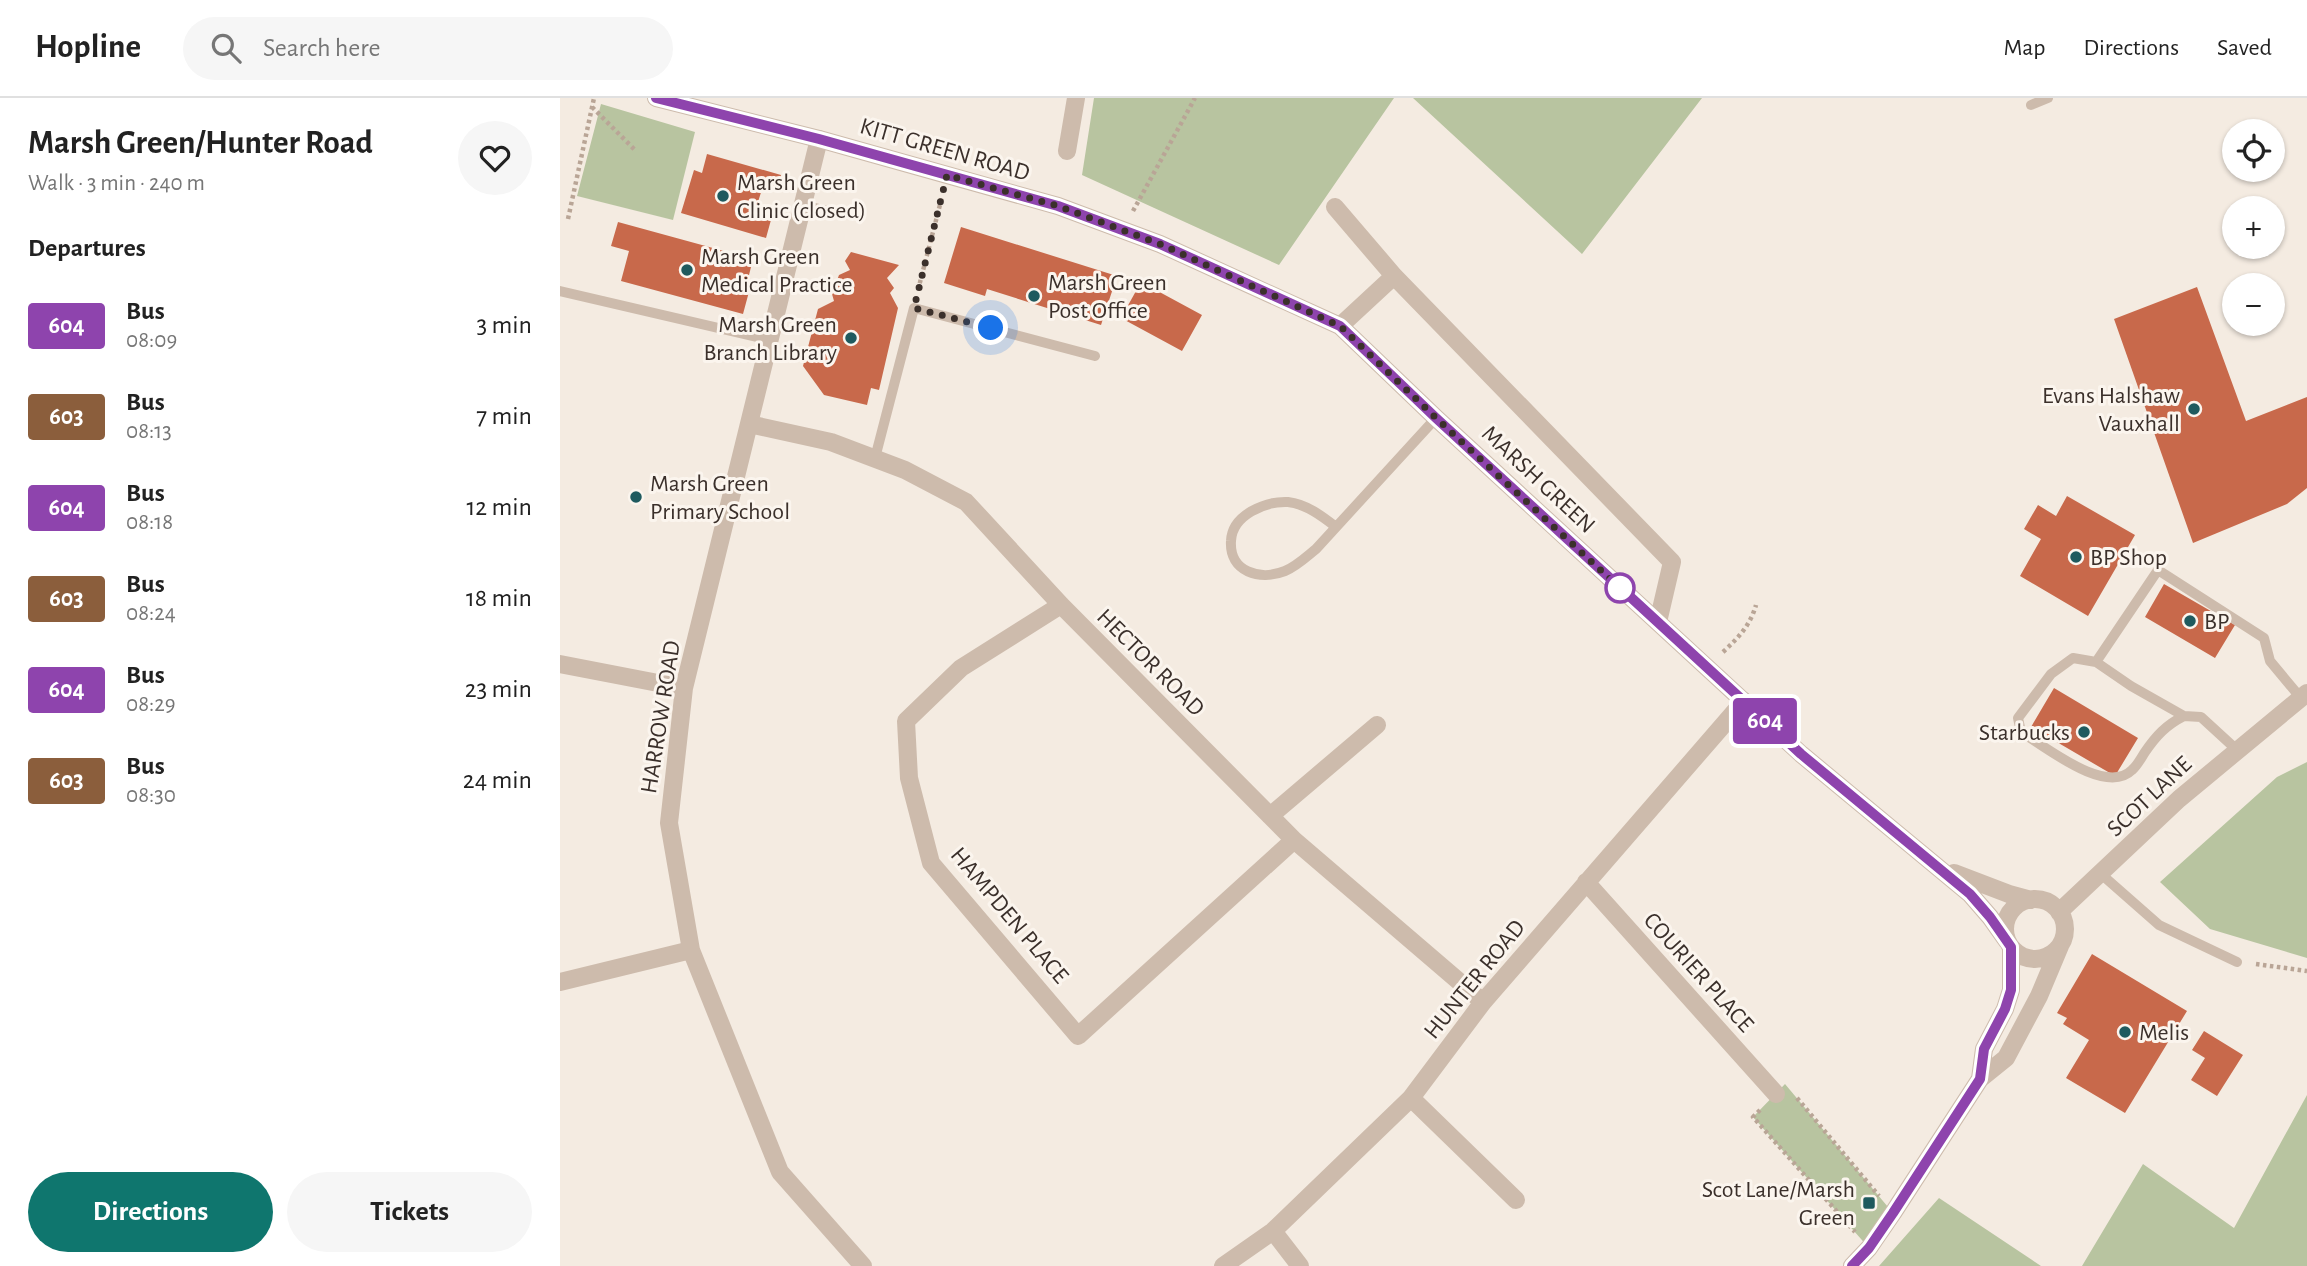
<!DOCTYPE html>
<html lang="en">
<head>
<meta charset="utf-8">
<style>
	:root { --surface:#fff; --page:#f6f6f6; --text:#222; --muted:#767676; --line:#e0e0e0; --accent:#0f766e }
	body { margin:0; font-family:"Alegreya Sans",sans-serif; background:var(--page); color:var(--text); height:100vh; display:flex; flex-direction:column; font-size:26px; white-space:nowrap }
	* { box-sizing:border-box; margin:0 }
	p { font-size:23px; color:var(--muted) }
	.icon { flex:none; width:38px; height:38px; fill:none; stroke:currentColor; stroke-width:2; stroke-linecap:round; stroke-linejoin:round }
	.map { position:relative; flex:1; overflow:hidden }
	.details { display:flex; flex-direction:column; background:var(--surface); width:560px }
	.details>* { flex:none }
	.badge { padding:0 14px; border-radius:5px; font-size:24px; line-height:46px }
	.buttons { position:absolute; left:1662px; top:21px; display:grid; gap:14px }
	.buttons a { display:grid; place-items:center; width:63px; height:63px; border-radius:50%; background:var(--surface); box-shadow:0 2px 5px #0004; font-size:35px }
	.you { position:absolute; width:35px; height:35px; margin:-18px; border:5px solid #fff; border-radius:50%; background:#1a73e8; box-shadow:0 0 0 10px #1a73e833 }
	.map>.badge { position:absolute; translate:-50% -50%; box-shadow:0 0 0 4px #fff }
	h2 { padding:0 28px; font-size:26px; line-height:63px }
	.round { display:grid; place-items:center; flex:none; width:74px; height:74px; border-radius:37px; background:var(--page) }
	.head { display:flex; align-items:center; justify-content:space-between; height:119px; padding:0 28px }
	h1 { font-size:33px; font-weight:700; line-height:52px }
	.cta { display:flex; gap:14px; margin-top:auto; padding:14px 28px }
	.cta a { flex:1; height:80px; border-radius:42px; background:var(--accent); color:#fff; font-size:28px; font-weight:700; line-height:80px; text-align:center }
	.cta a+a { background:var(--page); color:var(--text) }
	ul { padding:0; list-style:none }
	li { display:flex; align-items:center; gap:21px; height:91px; padding:0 28px }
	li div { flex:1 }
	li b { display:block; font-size:26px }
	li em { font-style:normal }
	li .badge { min-width:77px; font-weight:700; text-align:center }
	header { display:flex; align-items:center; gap:42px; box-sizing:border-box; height:98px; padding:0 35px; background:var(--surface); border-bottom:2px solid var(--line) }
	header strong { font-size:33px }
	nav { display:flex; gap:38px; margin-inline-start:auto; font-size:24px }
	.search { width:490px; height:63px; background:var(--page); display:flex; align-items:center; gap:18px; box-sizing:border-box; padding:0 24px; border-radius:38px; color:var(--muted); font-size:26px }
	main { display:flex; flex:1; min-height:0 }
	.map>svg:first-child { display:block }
</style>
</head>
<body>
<header>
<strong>Hopline</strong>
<div class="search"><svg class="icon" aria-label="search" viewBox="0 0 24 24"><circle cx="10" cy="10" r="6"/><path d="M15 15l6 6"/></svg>Search here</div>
<nav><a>Map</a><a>Directions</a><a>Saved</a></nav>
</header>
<main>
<section class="details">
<div class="head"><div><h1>Marsh Green/Hunter Road</h1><p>Walk · 3 min · 240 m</p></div><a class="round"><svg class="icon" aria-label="heart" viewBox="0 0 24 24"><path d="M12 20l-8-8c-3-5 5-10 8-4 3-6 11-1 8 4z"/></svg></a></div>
<h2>Departures</h2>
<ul>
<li><span class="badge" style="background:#8e44ad;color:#fff">604</span><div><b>Bus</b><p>08:09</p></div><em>3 min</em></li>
<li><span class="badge" style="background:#8b5e3c;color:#fff">603</span><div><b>Bus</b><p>08:13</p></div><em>7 min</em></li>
<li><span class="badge" style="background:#8e44ad;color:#fff">604</span><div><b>Bus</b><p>08:18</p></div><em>12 min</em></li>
<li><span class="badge" style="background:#8b5e3c;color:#fff">603</span><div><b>Bus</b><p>08:24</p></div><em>18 min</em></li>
<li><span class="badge" style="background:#8e44ad;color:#fff">604</span><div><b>Bus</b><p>08:29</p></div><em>23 min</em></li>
<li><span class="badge" style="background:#8b5e3c;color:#fff">603</span><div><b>Bus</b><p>08:30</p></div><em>24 min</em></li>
</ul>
<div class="cta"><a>Directions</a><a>Tickets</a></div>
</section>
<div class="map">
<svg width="1747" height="1168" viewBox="0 0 1747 1168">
	<rect width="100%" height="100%" fill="#f4ebe1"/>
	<path fill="#b8c4a0" d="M 534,0 L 834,0 L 719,167 L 522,77 Z
		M 853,0 L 1142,0 L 1022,156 Z
		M 41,6 L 135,34 L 113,122 L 17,98 Z
		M 1747,664 L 1747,860 L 1650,831 L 1600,784 L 1717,679 Z
		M 1225,986 L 1333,1115 L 1309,1150 L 1193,1019 Z
		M 1747,997 L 1747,1168 L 1522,1168 L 1583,1066 L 1674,1130 Z
		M 1379,1100 L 1481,1168 L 1319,1168 Z"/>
	<path fill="#c8694b" d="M 147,56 L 221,77 L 218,89 L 204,85 L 197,107 L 214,111 L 206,140 L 121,115 L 134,72 L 142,75 Z
		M 58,124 L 193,161 L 186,189 L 190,190 L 183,216 L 61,183 L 69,153 L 51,148 Z
		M 401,129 L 557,178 L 541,227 L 427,191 L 425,198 L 384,185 Z
		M 291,154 L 339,167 L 327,180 L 334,190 L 330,195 L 338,210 L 319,292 L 311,290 L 307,307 L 264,297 L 243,268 L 258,211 L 274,203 L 272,196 L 279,177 L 290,172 L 285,163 Z
		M 581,184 L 642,217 L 622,253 L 561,220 Z
		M 1637,189 L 1686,323 L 1747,299 L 1747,390 L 1727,406 L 1633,445 L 1554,221 Z
		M 1507,398 L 1575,437 L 1528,518 L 1460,478 L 1481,441 L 1464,431 L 1478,407 L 1496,418 Z
		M 1604,486 L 1675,527 L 1655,560 L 1585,519 Z
		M 1494,590 L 1578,640 L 1555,678 L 1471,629 Z
		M 1532,856 L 1627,913 L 1565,1015 L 1506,980 L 1529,942 L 1503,926 L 1507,920 L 1497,915 Z
		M 1644,933 L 1683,957 L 1657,998 L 1631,982 L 1645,960 L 1632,952 Z"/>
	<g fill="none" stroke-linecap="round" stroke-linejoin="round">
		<path stroke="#b9a596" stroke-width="4.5" stroke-dasharray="3.5 3.5" stroke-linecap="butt" d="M 32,9 L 75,52
			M 573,113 L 635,0
			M 8,121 L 34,0
			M 358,192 L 382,99
			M 1163,554 C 1178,540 1190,528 1196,507
			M 1696,866 L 1747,873
			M 1237,1000 L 1319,1098
			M 1200,1012 L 1193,1019 L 1295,1134"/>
		<path stroke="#cdbbac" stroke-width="10" d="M 1471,7 L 1488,0
			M 243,107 L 284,117
			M 0,193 L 210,242
			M 315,360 L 354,210 L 535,258
			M 776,429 C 762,418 746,406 728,404 C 705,403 672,417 671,443 C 669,474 700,483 725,473 C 737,468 746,459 756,451 L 876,320
			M 1536,564 L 1513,560 L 1491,576 L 1458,620 L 1461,634 C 1486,649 1546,698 1572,672 C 1577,668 1581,660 1585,654 C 1596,638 1606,627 1624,618
			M 1677,652 L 1641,619 L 1624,618 L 1571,588 L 1536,564 L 1598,472 L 1704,540 L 1710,563 L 1740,599
			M 1541,776 L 1599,827 L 1677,864"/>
		<path stroke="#cdbbac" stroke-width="18" d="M 259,41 L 124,590 L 109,725 L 131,852 L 220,1074 L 303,1168
			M 507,53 L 516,0
			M 775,109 L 834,178
			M 780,228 L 834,178 L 1112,464 L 1098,524
			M 189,326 L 271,344 L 345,372 L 406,404 L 501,507 L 734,742 L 923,904
			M 501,507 L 401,570 L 346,623 L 349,680 L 371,765 L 518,938 L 734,742
			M 0,566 L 124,590
			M 710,718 L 817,627
			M 1026,784 L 1216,996
			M 0,884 L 131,852
			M 851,1000 L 956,1102
			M 713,1133 L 740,1168
			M 663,1168 L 713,1133 L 851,1000 L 923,904 L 1184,603"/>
		<path stroke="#cdbbac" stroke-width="18" d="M 96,0 L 259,41 L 498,108 L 600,146 L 780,228 L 876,320 L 1241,656 L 1410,796 L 1430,819 L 1447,843
			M 1394,775 L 1449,796 L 1471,802
			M1445 831a30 30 0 1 1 60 0a30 30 0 1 1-60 0Z
			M 1499,814 L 1619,701 L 1747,595
			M 1420,981 L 1424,951 L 1445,911 L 1451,892 L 1451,849
			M 1292,1168 L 1309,1150 L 1333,1115 L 1420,981 L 1446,960 L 1479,898 L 1500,848"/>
	</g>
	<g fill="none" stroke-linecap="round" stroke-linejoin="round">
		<g stroke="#fff" stroke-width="16">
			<path id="line" d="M 96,0 L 259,41 L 498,108 L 600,146 L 780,228 L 876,320 L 1241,656 L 1410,796 L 1430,819 L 1451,849 L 1451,892 L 1445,911 L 1424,951 L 1420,981 L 1333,1115 L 1309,1150 L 1292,1168"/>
		</g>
		<use href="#line" stroke="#8e44ad" stroke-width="10"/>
		<path stroke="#3b302b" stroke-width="7" stroke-dasharray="0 12.6" d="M 431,230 L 354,210 L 387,77 L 498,108 L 600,146 L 780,228 L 876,320 L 1060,490"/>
	</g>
	<g fill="#1f5a5e" stroke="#fbf5ee" stroke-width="2.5">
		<circle cx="163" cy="98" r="7"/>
		<circle cx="127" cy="172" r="7"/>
		<circle cx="474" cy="198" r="7"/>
		<circle cx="291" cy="240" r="7"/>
		<circle cx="1634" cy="311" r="7"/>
		<circle cx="76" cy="399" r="7"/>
		<circle cx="1516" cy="459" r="7"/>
		<circle cx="1630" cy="523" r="7"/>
		<circle cx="1524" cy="634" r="7"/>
		<circle cx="1565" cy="934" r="7"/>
		<rect x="1302" y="1098" width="14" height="14" rx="3.5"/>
	</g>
	<circle fill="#fff" stroke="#8e44ad" stroke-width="3.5" cx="1060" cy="490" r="14"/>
	<g text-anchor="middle" stroke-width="6" stroke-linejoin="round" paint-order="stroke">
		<g font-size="24" fill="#3b302b" stroke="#fbf5ee">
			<text transform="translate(385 51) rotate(16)" y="8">KITT GREEN ROAD</text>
			<text transform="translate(979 381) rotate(43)" y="8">MARSH GREEN</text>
			<text transform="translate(591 564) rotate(45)" y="8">HECTOR ROAD</text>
			<text transform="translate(100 619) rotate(-81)" y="8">HARROW ROAD</text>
			<text transform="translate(1589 698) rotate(-43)" y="8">SCOT LANE</text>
			<text transform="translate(450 817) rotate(50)" y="8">HAMPDEN PLACE</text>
			<text transform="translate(1139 874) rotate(48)" y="8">COURIER PLACE</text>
			<text transform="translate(914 881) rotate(-51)" y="8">HUNTER ROAD</text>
		</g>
		<g font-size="24" fill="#3b302b" stroke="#fbf5ee" text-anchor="start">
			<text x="177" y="92">Marsh Green<tspan x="177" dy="28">Clinic (closed)</tspan></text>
			<text x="141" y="166">Marsh Green<tspan x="141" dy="28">Medical Practice</tspan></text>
			<text x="488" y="192">Marsh Green<tspan x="488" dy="28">Post Office</tspan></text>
			<text x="277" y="234" text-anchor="end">Marsh Green<tspan x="277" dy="28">Branch Library</tspan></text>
			<text x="1620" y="305" text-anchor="end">Evans Halshaw<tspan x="1620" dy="28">Vauxhall</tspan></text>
			<text x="90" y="393">Marsh Green<tspan x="90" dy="28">Primary School</tspan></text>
			<text x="1530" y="467">BP Shop</text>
			<text x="1644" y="531">BP</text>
			<text x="1510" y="642" text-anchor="end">Starbucks</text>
			<text x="1579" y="942">Melis</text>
			<text x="1295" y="1099" text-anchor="end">Scot Lane/Marsh<tspan x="1295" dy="28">Green</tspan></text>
		</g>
	</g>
</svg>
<div class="buttons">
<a><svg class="icon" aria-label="locate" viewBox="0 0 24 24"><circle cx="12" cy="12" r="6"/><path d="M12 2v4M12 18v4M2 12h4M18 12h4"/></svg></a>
<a>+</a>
<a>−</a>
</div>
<div class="you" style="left:431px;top:230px"></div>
<b class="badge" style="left:1205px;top:623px;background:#8e44ad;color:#fff">604</b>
</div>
</main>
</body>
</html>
